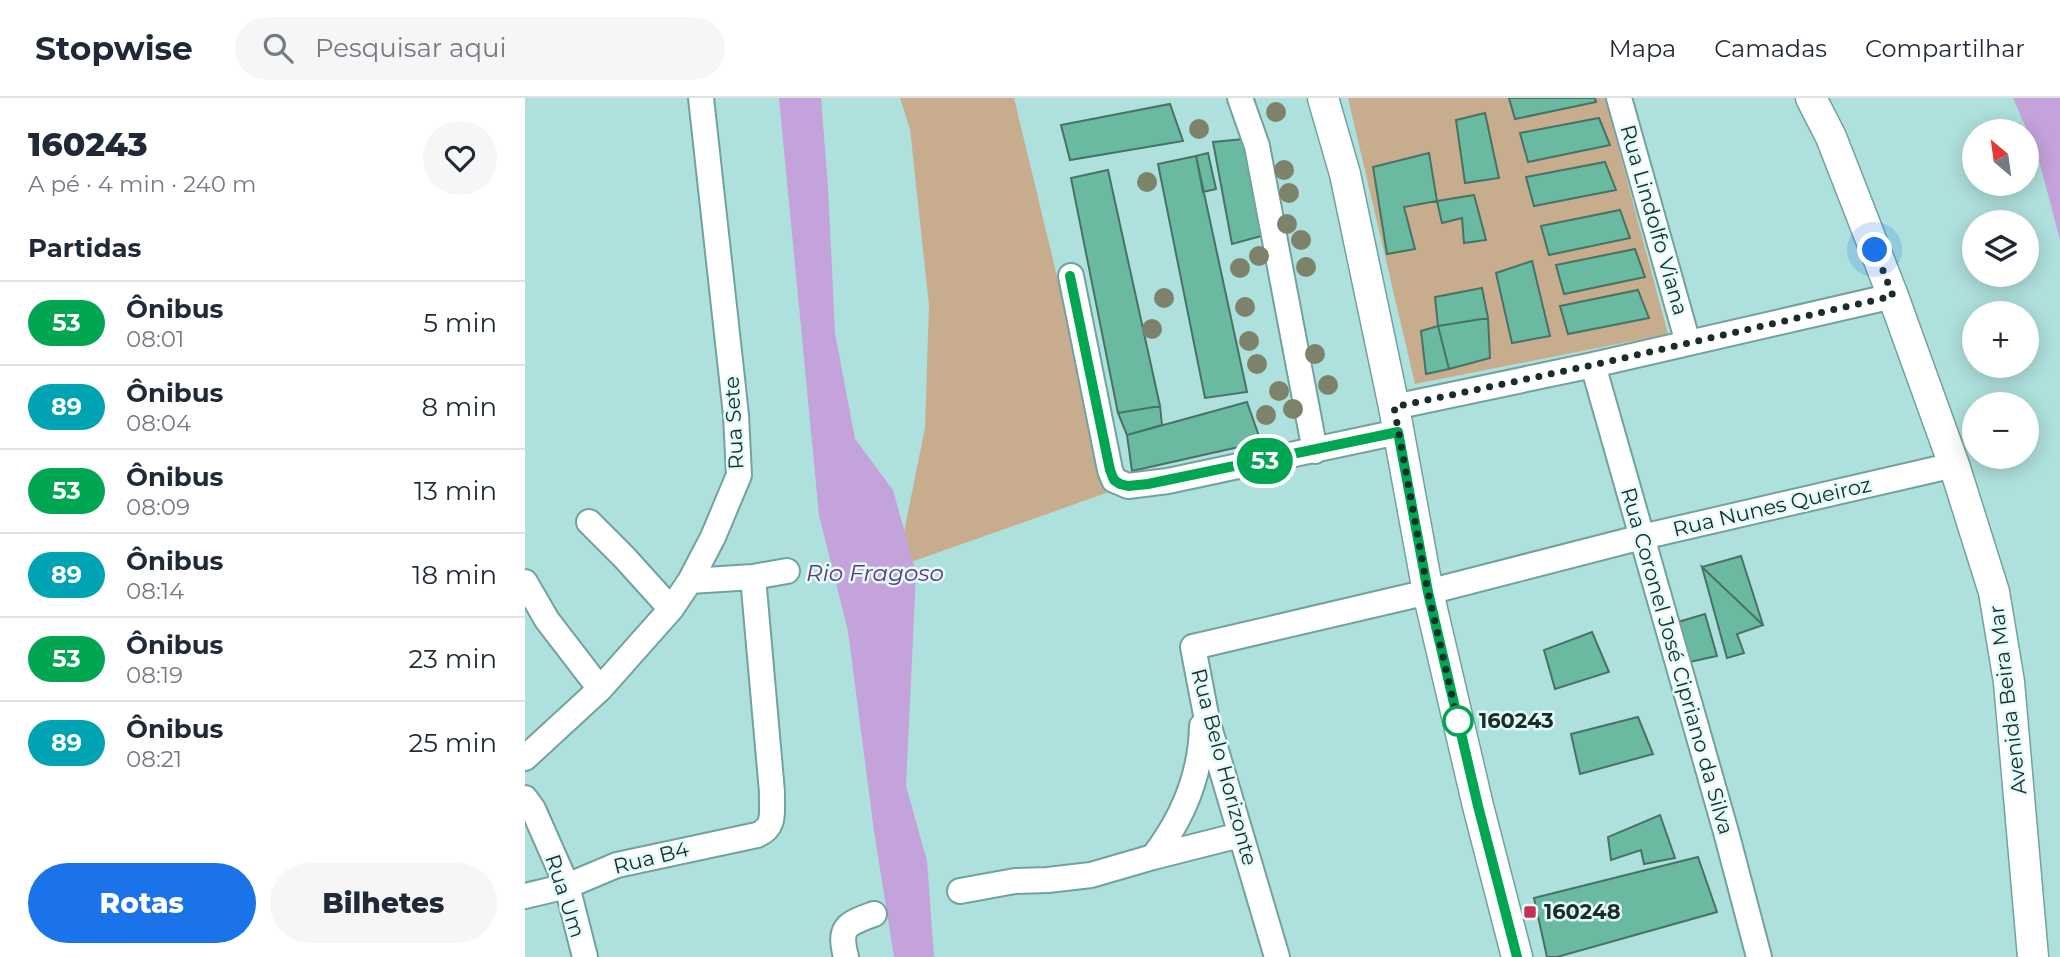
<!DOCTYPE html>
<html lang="pt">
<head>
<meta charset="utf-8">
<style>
	:root { --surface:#fff; --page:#f6f6f7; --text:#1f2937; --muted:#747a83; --line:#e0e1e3; --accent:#1a73e8 }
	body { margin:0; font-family:Montserrat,sans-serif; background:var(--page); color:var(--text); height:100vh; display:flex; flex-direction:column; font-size:26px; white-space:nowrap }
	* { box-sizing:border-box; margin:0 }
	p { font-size:23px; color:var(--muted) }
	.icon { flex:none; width:38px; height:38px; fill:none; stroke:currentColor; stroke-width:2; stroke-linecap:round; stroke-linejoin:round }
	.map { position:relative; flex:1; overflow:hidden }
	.drawer { display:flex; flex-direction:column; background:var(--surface); width:525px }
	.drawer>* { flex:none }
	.badge { padding:0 14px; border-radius:23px; font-size:24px; line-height:46px }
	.needle { width:46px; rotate:331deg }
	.tools { position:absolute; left:1437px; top:21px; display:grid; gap:14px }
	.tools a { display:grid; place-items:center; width:77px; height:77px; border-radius:50%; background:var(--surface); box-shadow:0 4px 18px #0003; font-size:35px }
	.you { position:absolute; width:35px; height:35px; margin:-18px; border:5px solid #fff; border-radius:50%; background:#1a73e8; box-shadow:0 0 0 10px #1a73e833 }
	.map>.badge { position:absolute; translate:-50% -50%; box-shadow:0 0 0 4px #fff }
	h2 { padding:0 28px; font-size:26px; line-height:63px }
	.round { display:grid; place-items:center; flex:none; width:74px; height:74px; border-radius:37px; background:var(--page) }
	.headline { display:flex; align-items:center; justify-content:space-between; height:119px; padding:0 28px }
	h1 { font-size:33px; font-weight:800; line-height:52px }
	.button { display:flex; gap:14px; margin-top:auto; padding:14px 28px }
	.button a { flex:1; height:80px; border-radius:42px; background:var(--accent); color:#fff; font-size:28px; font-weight:800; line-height:80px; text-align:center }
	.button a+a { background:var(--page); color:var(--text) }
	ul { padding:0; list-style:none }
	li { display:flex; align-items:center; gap:21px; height:84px; padding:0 28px; border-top:2px solid var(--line) }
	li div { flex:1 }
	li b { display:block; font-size:26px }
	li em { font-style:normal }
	li .badge { min-width:77px; font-weight:700; text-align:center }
	header { display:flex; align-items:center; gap:42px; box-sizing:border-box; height:98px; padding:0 35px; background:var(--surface); border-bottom:2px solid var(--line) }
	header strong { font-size:33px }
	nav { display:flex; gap:38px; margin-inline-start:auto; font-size:24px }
	.search { width:490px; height:63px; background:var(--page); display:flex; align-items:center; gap:18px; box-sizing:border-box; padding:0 24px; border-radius:38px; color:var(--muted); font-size:26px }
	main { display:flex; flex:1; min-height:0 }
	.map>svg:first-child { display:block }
</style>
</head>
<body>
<header>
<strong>Stopwise</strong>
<div class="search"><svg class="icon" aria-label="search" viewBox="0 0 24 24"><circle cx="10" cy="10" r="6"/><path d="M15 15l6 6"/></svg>Pesquisar aqui</div>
<nav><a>Mapa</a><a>Camadas</a><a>Compartilhar</a></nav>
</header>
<main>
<section class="drawer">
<div class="headline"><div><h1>160243</h1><p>A pé · 4 min · 240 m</p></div><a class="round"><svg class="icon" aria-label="heart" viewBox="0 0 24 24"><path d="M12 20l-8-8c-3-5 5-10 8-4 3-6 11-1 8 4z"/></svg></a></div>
<h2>Partidas</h2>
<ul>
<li><span class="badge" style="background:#00a651;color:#fff">53</span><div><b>Ônibus</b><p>08:01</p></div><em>5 min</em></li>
<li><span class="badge" style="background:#00a3b4;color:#fff">89</span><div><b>Ônibus</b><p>08:04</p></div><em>8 min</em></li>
<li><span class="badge" style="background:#00a651;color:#fff">53</span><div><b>Ônibus</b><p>08:09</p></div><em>13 min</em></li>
<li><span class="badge" style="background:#00a3b4;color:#fff">89</span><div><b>Ônibus</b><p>08:14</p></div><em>18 min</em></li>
<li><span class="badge" style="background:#00a651;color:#fff">53</span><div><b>Ônibus</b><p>08:19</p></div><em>23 min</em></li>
<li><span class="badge" style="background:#00a3b4;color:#fff">89</span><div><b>Ônibus</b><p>08:21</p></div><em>25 min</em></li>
</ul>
<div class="button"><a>Rotas</a><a>Bilhetes</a></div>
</section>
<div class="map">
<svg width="1535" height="859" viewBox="0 0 1535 859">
	<rect width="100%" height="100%" fill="#aee0dd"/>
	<path fill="#c7ad8d" d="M 375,0 L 489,0 L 584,394 L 372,469 L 400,330 L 404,207 L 385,31 Z
		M 823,0 L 1080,0 L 1143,236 L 890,286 Z"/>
	<path fill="#c4a2db" d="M 254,0 L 296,0 L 303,89 L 310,235 L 330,341 L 368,392 L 391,475 L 381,688 L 402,763 L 409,859 L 369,859 L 349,733 L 323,533 L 294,417 Z
		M 1488,0 L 1535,0 L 1535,142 L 1512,55 Z"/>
	<path fill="#6abaa2" stroke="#487264" stroke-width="2" d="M 984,0 L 1070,0 L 1071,4 L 990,21 Z
		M 645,6 L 658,43 L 545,62 L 536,27 Z
		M 960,15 L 974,80 L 940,85 L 931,22 Z
		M 1074,20 L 1085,47 L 1003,64 L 995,35 Z
		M 719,41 L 740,137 L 707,146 L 688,44 Z
		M 683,55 L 691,91 L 678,94 L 671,58 Z
		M 904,55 L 912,103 L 879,109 L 890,151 L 862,156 L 848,69 Z
		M 671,58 L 722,294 L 680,300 L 633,66 Z
		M 1080,64 L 1091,92 L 1009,108 L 1001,79 Z
		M 583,72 L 635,308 L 593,315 L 546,80 Z
		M 949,97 L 961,142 L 939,145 L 937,120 L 917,125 L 912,103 Z
		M 1095,112 L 1105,140 L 1024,157 L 1016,128 Z
		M 1110,151 L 1120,179 L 1039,196 L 1031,167 Z
		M 1007,163 L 1025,238 L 987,245 L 971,175 Z
		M 957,190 L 963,220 L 913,228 L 910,199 Z
		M 1113,192 L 1124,220 L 1043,236 L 1035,208 Z
		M 963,220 L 965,260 L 924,271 L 913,228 Z
		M 913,228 L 924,271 L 901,276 L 896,233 Z
		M 722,304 L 736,344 L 607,373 L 602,337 Z
		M 635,308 L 637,327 L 602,337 L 593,315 Z
		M 1216,458 L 1238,527 L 1177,469 Z
		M 1177,469 L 1238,527 L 1212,536 L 1219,555 L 1202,560 Z
		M 1180,516 L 1192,558 L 1164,564 L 1153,524 Z
		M 1067,534 L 1084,574 L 1030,591 L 1019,552 Z
		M 1113,619 L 1128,656 L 1055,676 L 1046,636 Z
		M 1135,717 L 1150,760 L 1119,766 L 1116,752 L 1086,762 L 1083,739 Z
		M 1173,759 L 1192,814 L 1032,859 L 1022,859 L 1009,800 Z"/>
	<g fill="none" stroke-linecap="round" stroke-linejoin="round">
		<g stroke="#72a29f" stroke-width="28">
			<path id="minor" d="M 715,0 L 732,48 L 790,353
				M 1094,0 L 1163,245
				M 546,178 L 585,372 L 589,382 L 603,388 L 643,383 L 873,334
				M 1068,267 L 1201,734 L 1234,859
				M 869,309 L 1068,267 L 1368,198
				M 64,424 L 99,459 L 146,511
				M 165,483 L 228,479 L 262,473
				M 0,484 L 22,522 L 75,591
				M 0,660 L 75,591 L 146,511 L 165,483 L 188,439 L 214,377 L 211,317 L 176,0
				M 0,700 L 8,711 L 42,788 L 60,859
				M 628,759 C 658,720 676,678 677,628
				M 435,793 L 490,783 L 523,782 L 566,777 L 628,759 L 715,737
				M 0,798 L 42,788 L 92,767 L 232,737 C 252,729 246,712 247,694 L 228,479
				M 321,859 C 313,828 322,826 349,816
				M 752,859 L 682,622 L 668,549 L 903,494 L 1117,439 L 1429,367"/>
		</g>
		<g stroke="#72a29f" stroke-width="33">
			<path id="major" d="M 798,0 L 820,76 L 869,309 L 903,494 L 953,708 L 992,859
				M 1286,0 L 1306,39 L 1368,198 L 1429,367 L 1469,494 L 1484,584 L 1508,859"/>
		</g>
		<use href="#minor" stroke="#fff" stroke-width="24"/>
		<use href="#major" stroke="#fff" stroke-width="30"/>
	</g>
	<g fill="#7c836a">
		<circle cx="751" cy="14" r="10"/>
		<circle cx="674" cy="31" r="10"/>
		<circle cx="759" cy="72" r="10"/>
		<circle cx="622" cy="84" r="10"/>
		<circle cx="764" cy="95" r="10"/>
		<circle cx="762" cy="126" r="10"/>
		<circle cx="776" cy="142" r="10"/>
		<circle cx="734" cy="158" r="10"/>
		<circle cx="781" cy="169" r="10"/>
		<circle cx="715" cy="170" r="10"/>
		<circle cx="639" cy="200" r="10"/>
		<circle cx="720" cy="209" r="10"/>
		<circle cx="627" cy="231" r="10"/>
		<circle cx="724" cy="243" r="10"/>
		<circle cx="790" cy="256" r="10"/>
		<circle cx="732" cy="266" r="10"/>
		<circle cx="803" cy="287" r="10"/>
		<circle cx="754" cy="293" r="10"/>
		<circle cx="768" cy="311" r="10"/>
		<circle cx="741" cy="317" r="10"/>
	</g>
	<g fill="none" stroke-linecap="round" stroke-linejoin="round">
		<g stroke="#fff" stroke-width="16">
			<path id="line" d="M 545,178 L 585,372 L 589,382 L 595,386 L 603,388 L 623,386 L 873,334 L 903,494 L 953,708 L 992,859"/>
		</g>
		<use href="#line" stroke="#00a651" stroke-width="10"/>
		<path stroke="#192d2c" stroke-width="7" stroke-dasharray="0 12.6" d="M 933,623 L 934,628 L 903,494 L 869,309 L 1068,267 L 1368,198 L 1350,152"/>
	</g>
	<circle fill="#fff" stroke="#00a651" stroke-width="3.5" cx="933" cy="623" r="14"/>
	<rect fill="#c23254" stroke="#e3fcfa" stroke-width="2.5" x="998" y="807" width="14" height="14" rx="3.5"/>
	<g text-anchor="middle" stroke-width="5" stroke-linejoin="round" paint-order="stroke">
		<g font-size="21" fill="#192d2c" stroke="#e3fcfa">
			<text transform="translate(1129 122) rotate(74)" y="7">Rua Lindolfo Viana</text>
			<text transform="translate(209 325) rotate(-93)" y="7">Rua Sete</text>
			<text transform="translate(1247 409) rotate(-13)" y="7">Rua Nunes Queiroz</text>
			<text transform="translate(1152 563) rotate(74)" y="7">Rua Coronel José Cipriano da Silva</text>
			<text transform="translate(1483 602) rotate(-97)" y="7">Avenida Beira Mar</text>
			<text transform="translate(699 669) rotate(75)" y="7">Rua Belo Horizonte</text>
			<text transform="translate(126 760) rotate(-14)" y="7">Rua B4</text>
			<text transform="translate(40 798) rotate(72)" y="7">Rua Um</text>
		</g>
		<g font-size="21" font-weight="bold" fill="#192d2c" stroke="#e3fcfa" text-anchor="start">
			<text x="954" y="630">160243</text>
		</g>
		<g font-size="21" font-weight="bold" fill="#192d2c" stroke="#e3fcfa" text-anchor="start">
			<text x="1019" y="821">160248</text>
		</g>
		<g font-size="23" font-style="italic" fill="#62377b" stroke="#e3fcfa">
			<text x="350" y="483">Rio Fragoso</text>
		</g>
	</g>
</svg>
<div class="tools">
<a><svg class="needle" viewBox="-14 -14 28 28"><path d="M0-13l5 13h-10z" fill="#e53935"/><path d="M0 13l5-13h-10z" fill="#747a83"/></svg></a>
<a><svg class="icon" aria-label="layers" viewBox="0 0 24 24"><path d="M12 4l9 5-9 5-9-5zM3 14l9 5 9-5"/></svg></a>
<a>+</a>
<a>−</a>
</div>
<div class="you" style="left:1350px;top:152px"></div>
<b class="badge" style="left:740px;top:363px;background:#00a651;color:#fff">53</b>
</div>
</main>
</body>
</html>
